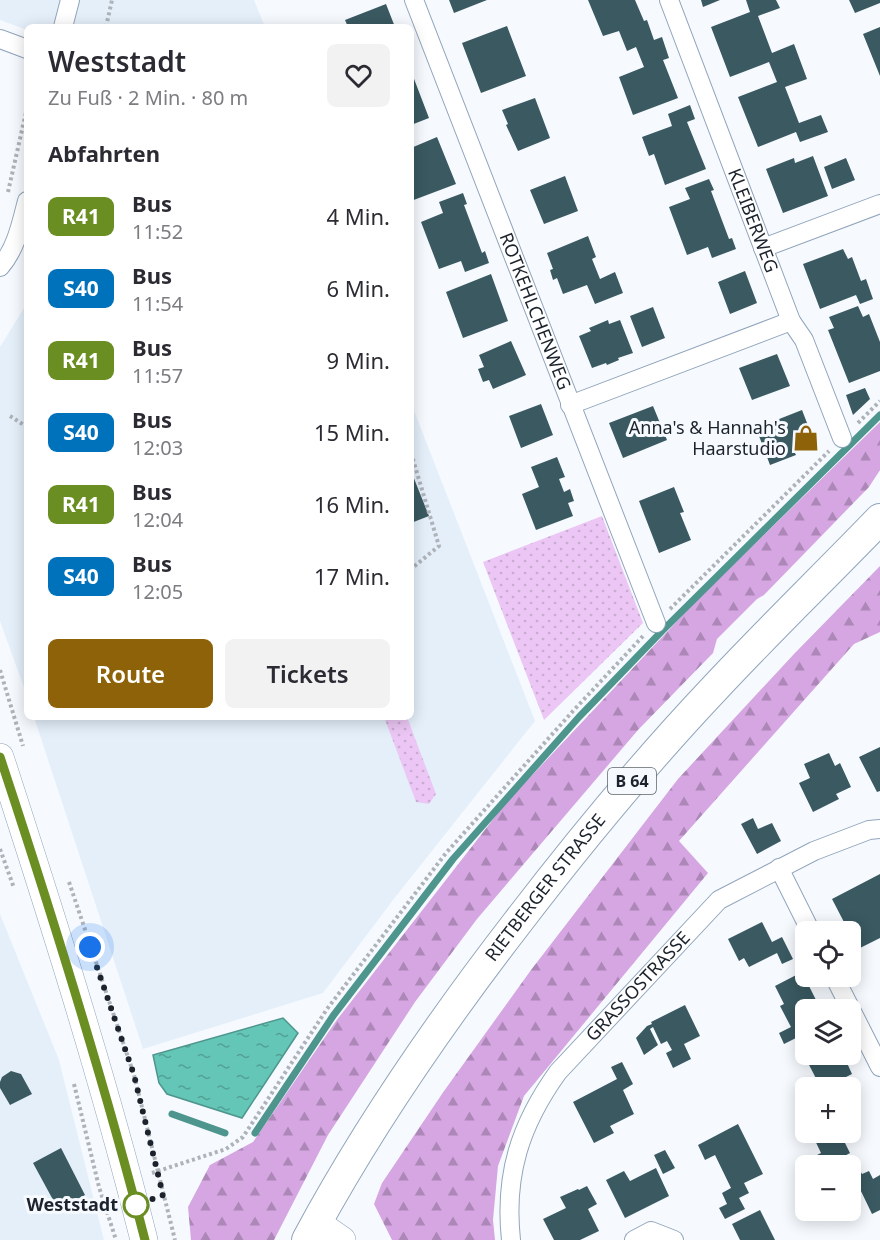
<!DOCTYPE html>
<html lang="de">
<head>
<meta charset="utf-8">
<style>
	:root { --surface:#fff; --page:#f2f2f3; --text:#2b2b33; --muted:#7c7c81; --accent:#8e6208 }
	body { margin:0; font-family:"Noto Sans",sans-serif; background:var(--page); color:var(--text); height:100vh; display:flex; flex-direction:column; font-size:22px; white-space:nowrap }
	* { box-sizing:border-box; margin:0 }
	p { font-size:20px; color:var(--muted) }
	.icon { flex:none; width:33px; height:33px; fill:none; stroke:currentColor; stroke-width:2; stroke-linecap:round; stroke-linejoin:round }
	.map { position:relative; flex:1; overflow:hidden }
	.panel { position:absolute; left:24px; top:24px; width:390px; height:696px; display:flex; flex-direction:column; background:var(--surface); border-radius:9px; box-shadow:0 3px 15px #0003 }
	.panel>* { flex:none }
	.badge { padding:0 12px; border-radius:9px; font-size:21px; line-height:39px }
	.controls { position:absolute; left:795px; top:921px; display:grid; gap:12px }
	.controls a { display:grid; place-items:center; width:66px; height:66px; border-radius:9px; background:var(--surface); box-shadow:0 3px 15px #0003; font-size:30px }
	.you { position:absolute; width:30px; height:30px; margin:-15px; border:4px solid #fff; border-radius:50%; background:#1a73e8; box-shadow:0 0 0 9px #1a73e833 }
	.map>.badge { position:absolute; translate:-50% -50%; box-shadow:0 0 0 3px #fff }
	h2 { padding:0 24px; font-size:22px; line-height:54px }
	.round { display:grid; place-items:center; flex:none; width:63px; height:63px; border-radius:9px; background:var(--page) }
	.head { display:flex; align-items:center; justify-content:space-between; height:102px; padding:0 24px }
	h1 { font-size:28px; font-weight:600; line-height:45px }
	.action { display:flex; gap:12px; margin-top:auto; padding:12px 24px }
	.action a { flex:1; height:69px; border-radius:9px; background:var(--accent); color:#fff; font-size:24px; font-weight:600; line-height:69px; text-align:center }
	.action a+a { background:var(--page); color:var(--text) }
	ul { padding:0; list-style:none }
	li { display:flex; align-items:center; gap:18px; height:72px; padding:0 24px }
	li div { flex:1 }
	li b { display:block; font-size:22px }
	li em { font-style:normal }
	li .badge { min-width:66px; font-weight:700; text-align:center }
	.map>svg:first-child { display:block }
</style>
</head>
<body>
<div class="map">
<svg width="880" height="1240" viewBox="0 0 880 1240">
	<defs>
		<pattern id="green-dots" width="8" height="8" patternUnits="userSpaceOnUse" patternTransform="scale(1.5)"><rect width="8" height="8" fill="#ecc7f5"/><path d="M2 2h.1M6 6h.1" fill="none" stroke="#caabd2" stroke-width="1.8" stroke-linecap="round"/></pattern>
		<pattern id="forest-firs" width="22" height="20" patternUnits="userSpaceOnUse" patternTransform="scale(1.5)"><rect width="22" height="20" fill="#d5a6e1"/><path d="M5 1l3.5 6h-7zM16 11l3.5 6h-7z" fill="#ac87b7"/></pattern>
		<pattern id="water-ripples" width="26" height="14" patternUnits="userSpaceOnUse" patternTransform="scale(1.5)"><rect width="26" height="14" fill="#64c6b6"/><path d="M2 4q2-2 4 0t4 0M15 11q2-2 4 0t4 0" fill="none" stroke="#52a094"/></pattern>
	</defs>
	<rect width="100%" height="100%" fill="#f6faff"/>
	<path fill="#e4effa" d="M 0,0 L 254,0 L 265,27 L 27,27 L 27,30 L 0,20 Z
		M 27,303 L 27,696 L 0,621 L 0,347 Z
		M 411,403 L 535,721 L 393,900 L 323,993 L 143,1049 L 34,717 L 411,717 Z
		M 0,914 L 59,1060 L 104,1240 L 0,1240 Z"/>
	<path fill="url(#green-dots)" d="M 602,516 L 643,623 L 544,720 L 483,562 Z
		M 384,717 L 407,717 L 436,794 L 429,804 L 416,802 Z"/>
	<path fill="url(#forest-firs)" d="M 880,422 L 880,470 L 869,487 L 764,595 L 757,599 L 717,639 L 713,653 L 638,730 L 477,919 L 415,1002 L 328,1135 L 274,1240 L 191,1240 L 188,1207 L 210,1165 L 253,1142 L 336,1021 L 505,804 L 697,600 Z
		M 880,566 L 880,632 L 854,644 L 679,841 L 708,873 L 524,1096 L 498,1166 L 493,1220 L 495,1240 L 392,1240 L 374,1204 L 382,1183 L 444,1091 L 531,970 L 678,779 L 794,654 Z"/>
	<path fill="url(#water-ripples)" stroke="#4e958d" stroke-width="1.5" d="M 283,1018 L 298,1033 L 242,1118 L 167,1094 L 159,1083 L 153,1055 Z"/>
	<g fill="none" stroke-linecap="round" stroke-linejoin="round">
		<path stroke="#4e958d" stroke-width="7" d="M 172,1114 L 225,1133
			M 255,1133 L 333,1016 L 453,859 L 579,717 L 662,631 L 880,415"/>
	</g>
	<path fill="#3a5961" d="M 449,0 L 487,0 L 454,13 Z
		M 588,0 L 635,0 L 644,21 L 647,20 L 654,40 L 662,37 L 669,58 L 663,60 L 678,98 L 633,115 L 619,77 L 644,67 L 636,47 L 627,51 L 619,31 L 603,36 Z
		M 701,0 L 720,0 L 703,7 Z
		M 746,0 L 776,0 L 780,8 L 758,16 L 772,53 L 794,44 L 807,79 L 785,87 L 799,123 L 821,115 L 828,132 L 800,142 L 796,132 L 758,147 L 738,97 L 777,82 L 769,62 L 730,77 L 711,27 L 750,12 Z
		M 849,0 L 880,0 L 880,3 L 855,13 Z
		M 386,4 L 395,27 L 348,27 L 345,20 Z
		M 507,26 L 526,76 L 481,93 L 462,43 Z
		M 880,27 L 880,76 L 863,34 Z
		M 411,71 L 429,118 L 411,125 Z
		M 535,98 L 550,138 L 518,151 L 506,125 L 508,124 L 502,110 Z
		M 690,105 L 695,119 L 687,122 L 706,169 L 665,185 L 654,154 L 649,156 L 642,137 L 672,126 L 668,114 Z
		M 437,137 L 456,184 L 411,201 L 411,148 Z
		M 813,156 L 828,196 L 783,213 L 766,169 L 794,158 L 795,163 Z
		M 846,158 L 855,180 L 832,189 L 824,167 Z
		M 565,176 L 578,211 L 544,224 L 530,190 Z
		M 709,179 L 714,190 L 711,191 L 729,239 L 732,238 L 736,249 L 712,258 L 708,247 L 687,255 L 669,207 L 690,199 L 685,188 Z
		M 463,193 L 467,204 L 464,205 L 482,253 L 485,251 L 489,263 L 465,272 L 461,261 L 439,269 L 421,222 L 443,213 L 439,202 Z
		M 588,236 L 596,257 L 592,259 L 600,279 L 615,272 L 623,293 L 595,304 L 587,285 L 563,294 L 557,278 L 553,280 L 550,270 L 553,269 L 547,253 Z
		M 843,249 L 848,259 L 852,257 L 861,281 L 866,279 L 873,299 L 860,304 L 856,295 L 820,309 L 803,264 Z
		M 745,271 L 757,303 L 730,314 L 718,282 Z
		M 491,274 L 508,321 L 463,338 L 446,292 Z
		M 858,306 L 863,317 L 869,314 L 880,342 L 880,371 L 849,383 L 828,330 L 834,328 L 829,317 Z
		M 653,307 L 665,338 L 642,347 L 630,316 Z
		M 608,320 L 609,324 L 620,320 L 633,353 L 618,358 L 619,360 L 607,365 L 606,363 L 592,368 L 579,336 L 591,331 L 589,328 Z
		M 511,341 L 526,375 L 493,389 L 489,380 L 483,382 L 478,369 L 484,367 L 479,355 Z
		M 777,354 L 790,386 L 752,400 L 739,368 Z
		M 865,388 L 870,399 L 853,415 L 846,395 Z
		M 541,404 L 553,435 L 521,448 L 509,416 Z
		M 653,406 L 667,440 L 623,458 L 609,423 Z
		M 802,410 L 814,441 L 793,449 L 796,455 L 770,465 L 756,428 Z
		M 557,457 L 565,477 L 559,479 L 564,492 L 570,489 L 574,501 L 568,503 L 573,516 L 536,530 L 522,494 L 539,487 L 531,467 Z
		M 411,471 L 429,516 L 411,523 Z
		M 674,487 L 684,512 L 680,513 L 691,540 L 659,553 L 639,501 Z
		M 880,747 L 880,791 L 877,792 L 859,757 Z
		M 829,753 L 835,766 L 840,763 L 851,787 L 836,794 L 839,799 L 813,812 L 799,783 L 810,778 L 804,764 Z
		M 753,818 L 758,829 L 772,823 L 781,841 L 757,854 L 741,824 Z
		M 880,874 L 880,938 L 858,949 L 832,899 Z
		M 762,922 L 772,942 L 782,937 L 793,959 L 782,964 L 777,953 L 749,967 L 744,958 L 739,961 L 728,939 Z
		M 802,972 L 821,1010 L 806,1010 L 806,1021 L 801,1023 L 806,1033 L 784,1044 L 779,1033 L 791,1027 L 780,1006 L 784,1004 L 775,986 Z
		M 685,1005 L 700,1036 L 684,1044 L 691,1059 L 673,1068 L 666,1053 L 672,1050 L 667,1041 L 661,1044 L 653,1027 L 650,1029 L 658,1045 L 644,1055 L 636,1038 L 647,1026 L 652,1024 L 651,1022 Z
		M 816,1054 L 843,1054 L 852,1074 L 834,1083 L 836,1088 L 821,1088 L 807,1061 Z
		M 622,1062 L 633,1084 L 623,1090 L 634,1114 L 610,1126 L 614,1133 L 594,1143 L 573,1102 L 617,1079 L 611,1067 Z
		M 11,1071 L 21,1074 L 32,1094 L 10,1105 L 0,1088 L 0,1082 L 2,1077 Z
		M 738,1124 L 763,1174 L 744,1183 L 749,1193 L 739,1198 L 745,1209 L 725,1219 L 719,1208 L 727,1204 L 722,1193 L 731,1188 L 715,1155 L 705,1160 L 698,1145 Z
		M 811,1132 L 850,1132 L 853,1139 L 845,1143 L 850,1153 L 826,1166 L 818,1166 L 813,1157 L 821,1153 Z
		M 61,1148 L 85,1195 L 58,1209 L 33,1163 Z
		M 665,1150 L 675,1168 L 663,1174 L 654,1155 Z
		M 856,1162 L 862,1174 L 869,1171 L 873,1179 L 880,1175 L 880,1210 L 872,1214 L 859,1187 L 850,1191 L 850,1165 Z
		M 656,1168 L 669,1196 L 625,1218 L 606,1180 L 624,1171 L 630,1181 Z
		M 587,1186 L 597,1204 L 588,1209 L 599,1231 L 580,1240 L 554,1240 L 543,1219 L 566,1208 L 560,1197 L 578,1189 L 579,1190 Z
		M 760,1210 L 775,1240 L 740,1240 L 732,1224 Z"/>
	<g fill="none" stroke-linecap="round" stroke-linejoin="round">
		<g stroke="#92a5bb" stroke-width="20">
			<g id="street">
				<path id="s1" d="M 414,0 L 656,623"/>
				<path id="s2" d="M 669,0 L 791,321 L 804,340 L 842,438"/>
				<path d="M 63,27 L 70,0"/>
				<path d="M 0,39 L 27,49"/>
				<path d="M 763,248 L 880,204"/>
				<path d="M 0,267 C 16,249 21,224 27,201"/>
				<path d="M 570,405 L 791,321"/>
				<path d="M 779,868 L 811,932"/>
				<path d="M 834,976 L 880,1067"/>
				<path id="s3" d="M 511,1240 C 504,1175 520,1125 558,1072 L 719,900 L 814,851 L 869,830 L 880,829"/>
				<path d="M 634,1240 L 651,1231 L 674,1240"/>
			</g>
		</g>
		<g stroke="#92a5bb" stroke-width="28">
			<path id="secondary" d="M 0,757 C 52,917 103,1077 144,1240
				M 316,1222 L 342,1240"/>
		</g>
		<g stroke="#92a5bb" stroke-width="32">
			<g id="primary">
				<path id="s4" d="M 307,1240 C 367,1128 439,1024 517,923 C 579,842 644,763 714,689 C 768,631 825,576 880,519"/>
			</g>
		</g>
		<path stroke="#aeb3b9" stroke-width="4" stroke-dasharray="3 3" stroke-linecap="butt" d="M 106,27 L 112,0
			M 8,192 L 27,108
			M 10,416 L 27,427
			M 858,423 L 880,401
			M 411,453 L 439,546 L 411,569
			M 670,609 L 829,451
			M 0,670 L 23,746
			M 0,849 L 14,888
			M 69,882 L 134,1075 L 175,1240
			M 74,1084 L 99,1187 L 116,1240
			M 152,1173 L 226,1149 L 243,1137 L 327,1009 L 446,853 L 573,711 L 644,635"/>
		<use href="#street" stroke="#fff" stroke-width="18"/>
		<use href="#secondary" stroke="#fff" stroke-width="27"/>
		<use href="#primary" stroke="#fff" stroke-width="30"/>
	</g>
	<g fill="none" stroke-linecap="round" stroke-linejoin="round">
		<g stroke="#fff" stroke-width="14">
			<path id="line" d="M 0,757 C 53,917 103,1077 145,1240"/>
		</g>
		<use href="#line" stroke="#6b8e23" stroke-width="9"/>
		<path stroke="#1c232c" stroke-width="6" stroke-dasharray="0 10.8" d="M 90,947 L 134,1075 L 163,1195 L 136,1205"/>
	</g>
	<defs>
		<g id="shop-bare" transform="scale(2.07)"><path d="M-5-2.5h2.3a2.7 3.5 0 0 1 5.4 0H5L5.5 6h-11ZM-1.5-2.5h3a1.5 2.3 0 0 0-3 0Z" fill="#8e6208" stroke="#f6faff" stroke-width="2.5" paint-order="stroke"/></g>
	</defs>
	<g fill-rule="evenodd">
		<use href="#shop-bare" x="806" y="438"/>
	</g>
	<circle fill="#fff" stroke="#6b8e23" stroke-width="3" cx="136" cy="1205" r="12"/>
	<g text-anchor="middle" stroke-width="6" stroke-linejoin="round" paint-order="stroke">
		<rect fill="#f6faff" stroke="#5d646b" stroke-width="1.5" x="608" y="768" width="48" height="26" rx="4.5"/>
		<g font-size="16" font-weight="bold" fill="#1c232c">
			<text x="632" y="787">B 64</text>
		</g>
		<g font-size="18" fill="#1c232c" stroke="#f6faff">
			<text dy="6" stroke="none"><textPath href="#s2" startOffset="236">KLEIBERWEG</textPath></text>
			<text dy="6" stroke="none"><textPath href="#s1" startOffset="334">ROTKEHLCHENWEG</textPath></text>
			<text dy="6" stroke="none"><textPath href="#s4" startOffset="426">RIETBERGER STRASSE</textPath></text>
			<text dy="6" stroke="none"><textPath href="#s3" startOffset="296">GRASSOSTRASSE</textPath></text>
		</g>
		<g font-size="18" fill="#1c232c" stroke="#f6faff" text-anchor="end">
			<text x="786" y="434">Anna's &amp; Hannah's<tspan x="786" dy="21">Haarstudio</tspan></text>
		</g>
		<g font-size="18" font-weight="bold" fill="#1c232c" stroke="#f6faff" text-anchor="end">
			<text x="118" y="1211">Weststadt</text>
		</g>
	</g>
</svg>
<div class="controls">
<a><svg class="icon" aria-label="locate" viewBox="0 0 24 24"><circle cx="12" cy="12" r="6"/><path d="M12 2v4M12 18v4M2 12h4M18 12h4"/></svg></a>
<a><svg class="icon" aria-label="layers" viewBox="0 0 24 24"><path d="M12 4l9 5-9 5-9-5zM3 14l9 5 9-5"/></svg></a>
<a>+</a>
<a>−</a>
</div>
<div class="you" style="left:90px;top:947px"></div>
<section class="panel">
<div class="head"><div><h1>Weststadt</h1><p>Zu Fuß · 2 Min. · 80 m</p></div><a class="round"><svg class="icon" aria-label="heart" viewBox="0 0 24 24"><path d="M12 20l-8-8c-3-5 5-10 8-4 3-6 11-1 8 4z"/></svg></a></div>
<h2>Abfahrten</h2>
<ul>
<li><span class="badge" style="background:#6b8e23;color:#fff">R41</span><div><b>Bus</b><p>11:52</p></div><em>4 Min.</em></li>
<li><span class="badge" style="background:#0072bc;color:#fff">S40</span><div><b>Bus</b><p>11:54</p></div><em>6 Min.</em></li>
<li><span class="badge" style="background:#6b8e23;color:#fff">R41</span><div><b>Bus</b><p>11:57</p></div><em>9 Min.</em></li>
<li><span class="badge" style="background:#0072bc;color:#fff">S40</span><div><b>Bus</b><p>12:03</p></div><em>15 Min.</em></li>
<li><span class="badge" style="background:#6b8e23;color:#fff">R41</span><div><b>Bus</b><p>12:04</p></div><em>16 Min.</em></li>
<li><span class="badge" style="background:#0072bc;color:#fff">S40</span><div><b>Bus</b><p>12:05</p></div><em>17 Min.</em></li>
</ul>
<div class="action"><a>Route</a><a>Tickets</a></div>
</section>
</div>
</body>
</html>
